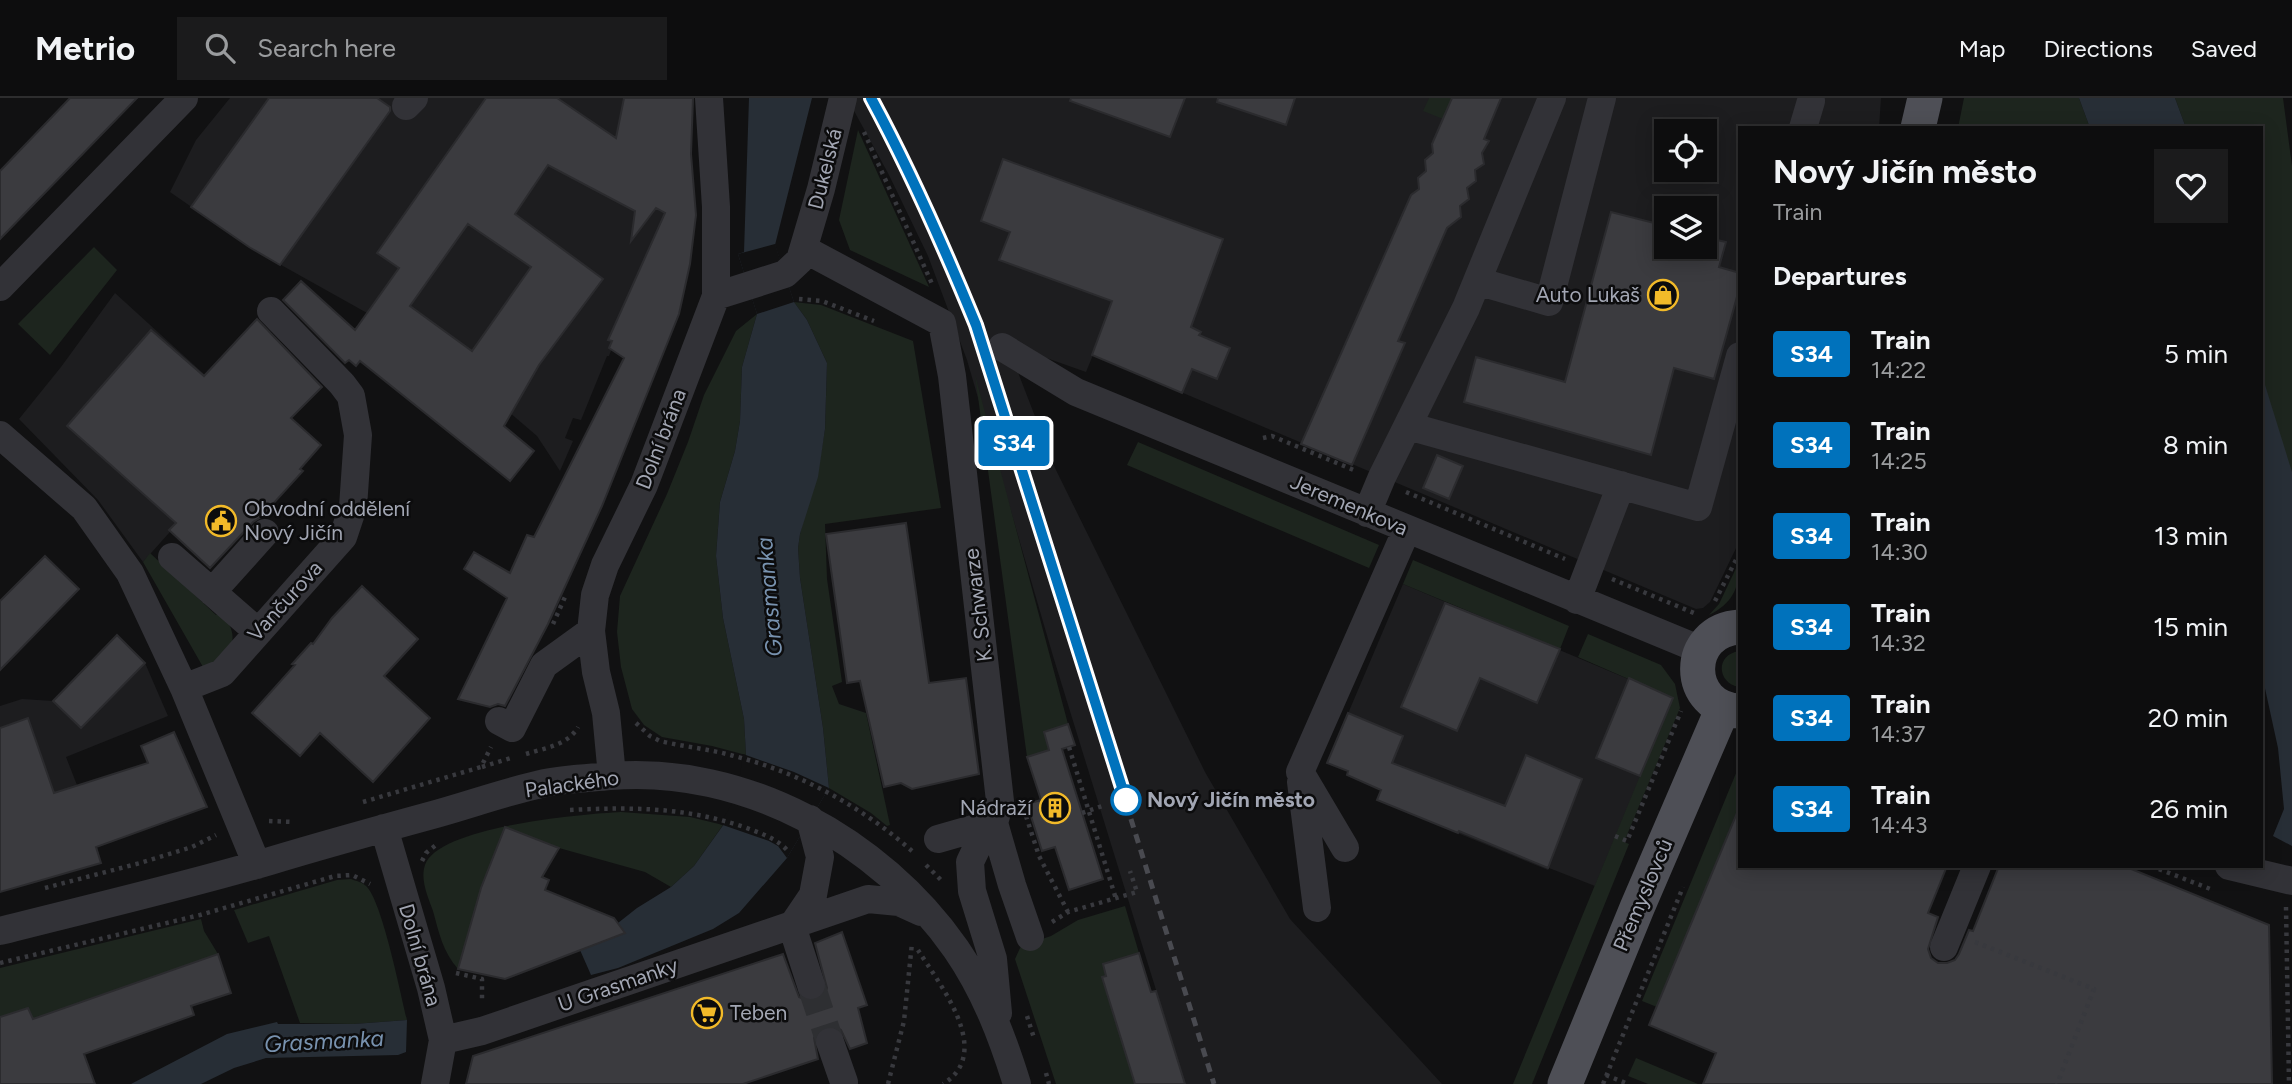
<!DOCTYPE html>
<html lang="en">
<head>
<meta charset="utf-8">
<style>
	:root { --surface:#0d0d0e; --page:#1b1b1c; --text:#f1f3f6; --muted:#9a9c9e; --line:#2d2d2e }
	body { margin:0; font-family:Figtree,sans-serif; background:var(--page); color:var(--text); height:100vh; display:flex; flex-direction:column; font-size:26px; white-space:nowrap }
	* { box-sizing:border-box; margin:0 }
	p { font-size:23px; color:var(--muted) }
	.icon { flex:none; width:38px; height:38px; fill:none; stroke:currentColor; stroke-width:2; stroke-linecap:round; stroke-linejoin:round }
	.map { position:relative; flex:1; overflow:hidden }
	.panel { position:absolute; left:1738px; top:28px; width:525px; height:742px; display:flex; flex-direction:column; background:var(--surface); border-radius:0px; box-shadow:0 4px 18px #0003,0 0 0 2px var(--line) }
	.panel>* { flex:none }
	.badge { padding:0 14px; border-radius:5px; font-size:24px; line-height:46px }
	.buttons { position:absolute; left:1654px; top:21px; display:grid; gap:14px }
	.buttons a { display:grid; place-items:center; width:63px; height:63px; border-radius:0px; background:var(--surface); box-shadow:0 4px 18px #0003,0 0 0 2px var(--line); font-size:35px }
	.map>.badge { position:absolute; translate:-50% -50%; box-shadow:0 0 0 4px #fff }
	h2 { padding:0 35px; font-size:26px; line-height:63px }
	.round { display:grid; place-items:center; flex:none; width:74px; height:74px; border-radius:0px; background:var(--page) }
	.summary { display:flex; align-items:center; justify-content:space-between; height:119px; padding:0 35px }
	h1 { font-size:33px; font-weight:700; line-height:52px }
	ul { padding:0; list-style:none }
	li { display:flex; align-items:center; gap:21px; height:91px; padding:0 35px }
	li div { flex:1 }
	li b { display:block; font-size:26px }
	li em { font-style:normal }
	li .badge { min-width:77px; font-weight:700; text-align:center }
	header { display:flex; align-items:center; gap:42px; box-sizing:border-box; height:98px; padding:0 35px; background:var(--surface); border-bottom:2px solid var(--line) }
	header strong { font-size:33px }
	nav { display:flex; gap:38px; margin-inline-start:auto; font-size:24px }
	.search { width:490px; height:63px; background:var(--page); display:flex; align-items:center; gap:18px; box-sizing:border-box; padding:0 24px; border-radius:0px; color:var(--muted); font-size:26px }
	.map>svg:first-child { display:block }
</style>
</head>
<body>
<header>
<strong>Metrio</strong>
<div class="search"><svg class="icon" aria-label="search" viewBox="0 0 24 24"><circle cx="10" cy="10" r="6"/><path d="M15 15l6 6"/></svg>Search here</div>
<nav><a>Map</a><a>Directions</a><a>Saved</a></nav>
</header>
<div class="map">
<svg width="2292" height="986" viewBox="0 0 2292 986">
	<rect width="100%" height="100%" fill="#111112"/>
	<path fill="#1d1d1f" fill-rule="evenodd" d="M 230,0 L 694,0 L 690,48 L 696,117 L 614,234 L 612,234 L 608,241 L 613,243 L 612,250 L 609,258 L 607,258 L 581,322 L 573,320 L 565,340 L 573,343 L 560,373 L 537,338 L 509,314 L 376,220 L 249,149 L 170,94 L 196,42 Z
		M 847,0 L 1881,0 L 1879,30 L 1740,30 L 1739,444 L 1710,504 L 1703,510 L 1696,511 L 1093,257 L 1086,274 L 1007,246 L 1055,370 L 1205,674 L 1290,821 L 1442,986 L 1185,986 L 1053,558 L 967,262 L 928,158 L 889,77 ZM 1666,33 L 1704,33 L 1704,72 L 1666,72 ZM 1666,110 L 1704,110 L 1704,149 L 1666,149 Z
		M 115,195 L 263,330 L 143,464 L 98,402 L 19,321 L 61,269 Z
		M 1403,486 L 1673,600 L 1595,788 L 1549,770 L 1548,772 L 1377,702 L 1381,692 L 1347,677 L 1348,673 L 1327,665 Z
		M 145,565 L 168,618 L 66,659 L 91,723 L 101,765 L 0,794 L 0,608 L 22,601 L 53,603 L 82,630 Z"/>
	<path fill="#1d251e" d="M 1429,0 L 1452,0 L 1443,21 L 1423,13 Z
		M 1964,0 L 2079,0 L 2090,30 L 1958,30 Z
		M 2175,0 L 2283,0 L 2292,68 L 2292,386 L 2261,278 L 2261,30 L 2186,30 Z
		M 858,32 L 929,189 L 850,152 L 839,122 Z
		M 94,149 L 117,172 L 50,257 L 18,226 Z
		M 794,204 L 821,207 L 913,243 L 941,410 L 825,426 L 827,481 L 842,584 L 832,588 L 839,606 L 866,615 L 890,727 L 887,728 L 871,715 L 829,690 L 823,630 L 800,480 L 798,450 L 800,436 L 820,361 L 825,331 L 827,265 L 807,222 Z
		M 757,216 L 742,269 L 740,323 L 735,353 L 720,404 L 716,458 L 723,520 L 744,621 L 746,657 L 712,648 L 662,639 L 644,627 L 632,611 L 621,569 L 617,534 L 620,498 L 667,396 L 688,344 L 704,297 L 736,233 Z
		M 975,277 L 1068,626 L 1044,634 L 1049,652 L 1027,659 Z
		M 1138,344 L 1379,447 L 1369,470 L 1127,367 Z
		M 150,455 L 216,517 L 219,514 C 244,537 232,560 203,569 L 143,464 Z
		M 1413,462 L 1569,528 L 1560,551 L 1403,486 Z
		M 1739,464 C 1740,489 1733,505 1709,517 L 1719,506 Z
		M 1588,536 L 1661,567 L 1675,586 L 1680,610 L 1624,744 L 1629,746 L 1532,986 L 1513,986 L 1672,600 L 1578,559 Z
		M 1739,553 L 1739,589 C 1717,585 1715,557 1739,553 Z
		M 1739,668 L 1739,708 L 1657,909 L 1642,903 Z
		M 621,714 L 690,719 L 723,727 L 694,768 L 671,789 L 645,774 L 559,750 L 505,729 L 481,790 L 458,871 C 443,854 439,835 433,813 C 428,799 420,782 425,767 C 438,728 584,716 621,714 Z
		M 351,781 C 356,783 362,784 366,788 C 382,802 401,898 407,922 L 354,926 L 300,925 L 269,838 L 248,845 L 234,812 L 337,782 Z
		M 1125,808 L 1139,855 L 1103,866 L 1106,878 L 1102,880 L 1135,986 L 1056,986 L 1015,861 L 1021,848 L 1051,838 L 1078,822 Z
		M 201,821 L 204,833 L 218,856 L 33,921 L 28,910 L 0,919 L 0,870 Z
		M 1636,960 L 1698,986 L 1648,986 L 1628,978 Z"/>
	<path fill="#272e36" d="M 749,0 L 812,0 L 775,147 L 794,204 L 807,222 L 827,265 L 825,331 L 818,379 L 800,436 L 798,450 L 800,480 L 823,630 L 829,690 L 787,760 L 739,815 L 713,831 L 618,870 L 591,877 L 580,852 L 623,836 L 618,825 L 637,810 L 671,789 L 694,768 L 734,712 L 746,657 L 744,621 L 723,520 L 716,458 L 720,404 L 735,353 L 740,323 L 742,269 L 757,216 L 738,156 L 744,154 Z
		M 2079,0 L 2175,0 L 2186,30 L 2090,30 Z
		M 2261,274 L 2292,374 L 2292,748 L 2273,738 L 2284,711 L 2278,650 L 2261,572 Z
		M 407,922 L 406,954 L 398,957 L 266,960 L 234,970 L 201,986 L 131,986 L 227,936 L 277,924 L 278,926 L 354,926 Z"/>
	<path fill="#111112" d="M 775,146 L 794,204 L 757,216 L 738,156 Z
		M 743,656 L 794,674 L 829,690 L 787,760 L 778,748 L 769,743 L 720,726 L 737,697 Z"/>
	<path fill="#3b3b3f" stroke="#2b2b2e" stroke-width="2" fill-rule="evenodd" d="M 70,0 L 137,0 L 0,141 L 0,73 Z
		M 269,0 L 377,0 L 390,9 L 390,13 L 280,167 L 249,149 L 191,109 Z
		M 486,0 L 557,0 L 616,40 L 624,0 L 693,0 L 691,56 L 696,117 L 690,166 L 679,216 L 602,408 L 548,526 L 505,608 L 498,606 L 490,609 L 458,601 L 507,500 L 464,471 L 474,454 L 510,475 L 527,437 L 534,439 L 624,260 L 609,250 L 612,243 L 608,242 L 665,115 L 656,110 L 631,143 L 635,113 L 548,67 L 515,116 L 603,181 L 539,267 L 504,328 L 534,353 L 510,383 L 360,263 L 356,268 L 349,262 L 345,265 L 283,202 L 301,183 L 355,232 L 399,170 L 377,155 ZM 468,126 L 531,169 L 472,253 L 410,208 Z
		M 1071,0 L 1185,0 L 1170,39 L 1070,3 Z
		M 1218,0 L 1295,0 L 1286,27 L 1217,4 Z
		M 1452,0 L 1501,0 L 1484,41 L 1489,43 L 1482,55 L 1484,66 L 1475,72 L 1476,83 L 1467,90 L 1469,101 L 1460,108 L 1461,119 L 1447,130 L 1398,243 L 1405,245 L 1352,367 L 1301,346 L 1411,97 L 1419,91 L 1418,80 L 1426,73 L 1425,62 L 1433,55 L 1432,46 Z
		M 1003,61 L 1223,141 L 1191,229 L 1201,234 L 1199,237 L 1230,250 L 1217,281 L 1192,271 L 1182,295 L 1092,257 L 1112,203 L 999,162 L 1010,134 L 981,123 Z
		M 1611,114 L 1666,128 L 1666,149 L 1704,149 L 1704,139 L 1726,144 L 1719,169 L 1740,175 L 1740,188 L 1714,281 L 1674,270 L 1651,357 L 1464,304 L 1476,259 L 1565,284 Z
		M 257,221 L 322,289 L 291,320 L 321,347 L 300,371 L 303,373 L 261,419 L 253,424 L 210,470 L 169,432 L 176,425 L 67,328 L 151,232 L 204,278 Z
		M 1437,357 L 1463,368 L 1449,401 L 1423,390 Z
		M 906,425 L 929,585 L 966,580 L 979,676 L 912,691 L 901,685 L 884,689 L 860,583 L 847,585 L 826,436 Z
		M 45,458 L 79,491 L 0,572 L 0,503 Z
		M 362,488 L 418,541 L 384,578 L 430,620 L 373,684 L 320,635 L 300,658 L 252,615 L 295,567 L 292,566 L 311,545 L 313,546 L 332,520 Z
		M 1445,505 L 1560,551 L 1537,605 L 1480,580 L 1457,633 L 1401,609 Z
		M 117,537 L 145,565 L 81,630 L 53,603 Z
		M 1629,580 L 1673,600 L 1640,678 L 1596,660 Z
		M 1348,615 L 1403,638 L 1392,665 L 1505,708 L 1526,657 L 1582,681 L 1548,770 L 1459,733 L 1458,735 L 1377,702 L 1381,692 L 1347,677 L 1348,673 L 1327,665 Z
		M 28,620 L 54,695 L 148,665 L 141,648 L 174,634 L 207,709 L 96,749 L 101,765 L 0,794 L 0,630 Z
		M 1068,626 L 1075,647 L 1062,651 L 1103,781 L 1069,792 L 1055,749 L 1042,753 L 1027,706 L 1041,702 L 1027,659 L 1049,652 L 1044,634 Z
		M 1739,710 L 1740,768 L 1947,768 L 1928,815 L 1938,819 L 1928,851 L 1931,860 L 1938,865 L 1947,865 L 1955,862 L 1959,856 L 1969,832 L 1973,833 L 1999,768 L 2124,768 L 2269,827 L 2272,986 L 1703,986 L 1716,955 L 1649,927 Z
		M 505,729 L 559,750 L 542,779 L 549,782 L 545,792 L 614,820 L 625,835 L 505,881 L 458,871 L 481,790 Z
		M 842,834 L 867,907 L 858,910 L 867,945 L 850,951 L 841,932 L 834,928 L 825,928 L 818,933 L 814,940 L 818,961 L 743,986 L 466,986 L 473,958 L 783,856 L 799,899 L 808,903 L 817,903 L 824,898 L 827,890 L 815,845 Z
		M 1139,855 L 1151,894 L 1156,893 L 1185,986 L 1135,986 L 1102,879 L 1106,878 L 1103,866 Z
		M 218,856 L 231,895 L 191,908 L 194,917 L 84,956 L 95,986 L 0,986 L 0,919 L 28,910 L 33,921 Z"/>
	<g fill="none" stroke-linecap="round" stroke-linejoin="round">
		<path stroke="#2e2f32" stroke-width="28" stroke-dasharray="28 14" stroke-linecap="butt" d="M 811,887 L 830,944"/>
		<path stroke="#38393e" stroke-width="4.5" stroke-dasharray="3.5 5" stroke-linecap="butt" d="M 864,34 L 933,188
			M 799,201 L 822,203 L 874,223
			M 1263,340 L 1272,338 L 1356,373
			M 1406,394 L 1565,461
			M 1612,481 L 1694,515
			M 1715,503 L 1740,454
			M 553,526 L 565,499
			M 636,625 L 650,638 L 660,643 C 685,649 710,651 734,658 C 800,675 861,708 912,753
			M 1069,649 L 1116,801
			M 526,656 C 545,650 568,647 578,629
			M 482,669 L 514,659
			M 363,704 L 481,669 L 491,649
			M 570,712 C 632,709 685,709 744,729 C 760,735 776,740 787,752
			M 1082,715 L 1105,707
			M 1026,718 L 1039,758 L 1068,814
			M 269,723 L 294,724
			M 1615,738 L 1627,743 L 1681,613
			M 422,763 L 426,755 L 437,746
			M 926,767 L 942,783
			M 2151,768 L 2213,792
			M 45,790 L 140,765 L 192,749 L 216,737
			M 2286,809 L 2289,986
			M 1052,824 L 1068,814 L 1137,794 L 1130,773
			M 1975,844 L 2094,891 L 2057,986
			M 918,852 C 939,886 995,954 943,986
			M 0,865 L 200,817 L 335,778 L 352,777 L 370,786
			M 456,875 L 482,881 L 482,904
			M 1027,918 L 1034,940
			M 1046,975 L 1049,986
			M 1606,977 L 1628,986
			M 888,986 L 904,923 L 912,845
			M 1603,986 L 1683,789"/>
		<path stroke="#323237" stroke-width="28" d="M 406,8 L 414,0
			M 1803,30 L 1811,3
			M 804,151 L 942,225 L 952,278 L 1000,703 L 994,725 L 980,743 L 970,764 L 972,793 L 993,861 L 998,915
			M 1477,183 L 1549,204 L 1602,0
			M 0,189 L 184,0
			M 716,198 L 785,176 L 800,162 L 821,91 L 843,0
			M 1002,249 L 1076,294 L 1701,552
			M 1408,328 L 1698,409 L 1740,258
			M 0,337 L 84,410 L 130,475 L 184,590 L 257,767
			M 1367,415 L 1382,379 L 1466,210 L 1552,0
			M 172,459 L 258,534
			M 212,494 L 265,435
			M 1577,502 L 1621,387
			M 184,590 L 222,575 L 343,439 L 353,409 L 358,337 L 351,298 L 342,286 L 271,213
			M 499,623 L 512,630 L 544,567 L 591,533
			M 612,678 L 606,615 L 596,574 L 591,533 L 595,497 L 605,467 L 644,387 L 716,198 L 716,109 L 709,0
			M 1301,684 L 1317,810
			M 810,721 L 820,759 L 813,797 L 792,828 L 811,887
			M 384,730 L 431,890 L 443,942 L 435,986
			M 938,741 L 994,725 L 1012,787 L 1030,839
			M 1345,750 L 1300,674 L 1407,431
			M 2229,768 L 2292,783
			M 0,833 C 90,810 181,789 270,763 C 326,746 381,731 436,716 C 472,706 508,693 545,685 C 566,681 589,680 610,678 C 744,667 880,742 956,851 C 985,893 1002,938 1017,986
			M 1944,849 L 1977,768
			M 443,942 L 482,933 L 868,801 L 899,804 L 921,814
			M 830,944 L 844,984"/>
		<path stroke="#4e4f56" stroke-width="35" d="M 1918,30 L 1925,0
			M 1740,529 C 1683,532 1684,611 1740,613
			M 1565,986 L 1637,810 L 1723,610"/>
		<path stroke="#494a50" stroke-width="5" stroke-dasharray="9 7" stroke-linecap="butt" d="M 871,0 C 911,74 945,149 976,227 L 1214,986"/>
	</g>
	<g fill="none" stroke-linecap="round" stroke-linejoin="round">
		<g stroke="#fff" stroke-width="16">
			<path id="line" d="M 871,0 C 911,74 944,149 976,227 L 1126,702"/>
		</g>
		<use href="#line" stroke="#0072bc" stroke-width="10"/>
	</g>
	<defs>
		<g id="shop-ring" transform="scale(1.575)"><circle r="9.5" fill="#0c0c0d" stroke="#f2ba29" stroke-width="1.5"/><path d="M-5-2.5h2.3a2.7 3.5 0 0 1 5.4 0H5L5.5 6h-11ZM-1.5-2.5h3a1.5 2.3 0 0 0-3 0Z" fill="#f2ba29"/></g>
		<g id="civic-ring" transform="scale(1.575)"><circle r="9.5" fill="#0c0c0d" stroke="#f2ba29" stroke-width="1.5"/><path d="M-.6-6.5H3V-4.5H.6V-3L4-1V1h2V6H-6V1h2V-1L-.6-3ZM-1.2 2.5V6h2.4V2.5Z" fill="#f2ba29"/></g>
		<g id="building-ring" transform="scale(1.575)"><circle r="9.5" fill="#0c0c0d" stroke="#f2ba29" stroke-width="1.5"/><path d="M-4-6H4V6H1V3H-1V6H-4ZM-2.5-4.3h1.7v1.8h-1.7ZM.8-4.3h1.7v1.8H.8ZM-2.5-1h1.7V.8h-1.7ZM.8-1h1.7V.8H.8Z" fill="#f2ba29"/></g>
		<g id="supermarket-ring" transform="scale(1.575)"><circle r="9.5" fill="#0c0c0d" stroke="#f2ba29" stroke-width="1.5"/><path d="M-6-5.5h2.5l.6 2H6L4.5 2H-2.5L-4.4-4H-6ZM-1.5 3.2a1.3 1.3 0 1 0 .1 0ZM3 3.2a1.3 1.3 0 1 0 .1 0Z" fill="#f2ba29"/></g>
	</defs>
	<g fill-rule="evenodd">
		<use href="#shop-ring" x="1663" y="197"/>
		<use href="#civic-ring" x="221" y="423"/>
		<use href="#building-ring" x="1055" y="710"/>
		<use href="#supermarket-ring" x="707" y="915"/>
	</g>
	<circle fill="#fff" stroke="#0072bc" stroke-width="3.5" cx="1126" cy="702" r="14"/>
	<g text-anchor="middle" stroke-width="5" stroke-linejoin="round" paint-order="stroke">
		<g font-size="21" fill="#a2a6b3" stroke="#0c0c0d">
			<text transform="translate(825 71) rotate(-76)" y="7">Dukelská</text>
			<text transform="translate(661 341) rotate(-69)" y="7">Dolní brána</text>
			<text transform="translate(1349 407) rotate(23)" y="7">Jeremenkova</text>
			<text transform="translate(285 503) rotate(-48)" y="7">Vančurova</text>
			<text transform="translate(978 507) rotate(-97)" y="7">K. Schwarze</text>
			<text transform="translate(572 686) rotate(-8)" y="7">Palackého</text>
			<text transform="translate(1643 797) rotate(-67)" y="7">Přemyslovců</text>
			<text transform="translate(420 857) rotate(74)" y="7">Dolní brána</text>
			<text transform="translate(618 887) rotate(-19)" y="7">U Grasmanky</text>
		</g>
		<g font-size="21" fill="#a2a6b3" stroke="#0c0c0d" text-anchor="end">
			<text x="1640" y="204">Auto Lukaš</text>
			<text x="244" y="418" text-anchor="start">Obvodní oddělení<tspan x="244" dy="24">Nový Jičín</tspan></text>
			<text x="1032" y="717">Nádraží</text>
			<text x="730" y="922" text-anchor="start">Teben</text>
		</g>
		<g font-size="21" font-weight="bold" fill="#a2a6b3" stroke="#0c0c0d" text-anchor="start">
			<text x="1147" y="709">Nový Jičín město</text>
		</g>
		<g font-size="23" font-style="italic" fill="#7892af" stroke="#0c0c0d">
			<text transform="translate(769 499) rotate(-95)" y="8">Grasmanka</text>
			<text transform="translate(324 943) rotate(-3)" y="8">Grasmanka</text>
		</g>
	</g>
</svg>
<div class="buttons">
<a><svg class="icon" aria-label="locate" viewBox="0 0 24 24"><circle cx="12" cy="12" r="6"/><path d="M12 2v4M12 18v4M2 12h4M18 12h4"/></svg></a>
<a><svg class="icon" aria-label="layers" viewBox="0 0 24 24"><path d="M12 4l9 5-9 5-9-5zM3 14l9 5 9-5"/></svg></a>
</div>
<b class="badge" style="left:1014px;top:345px;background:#0072bc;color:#fff">S34</b>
<section class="panel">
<div class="summary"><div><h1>Nový Jičín město</h1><p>Train</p></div><a class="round"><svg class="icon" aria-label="heart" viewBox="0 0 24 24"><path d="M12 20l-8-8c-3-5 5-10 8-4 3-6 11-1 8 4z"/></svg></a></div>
<h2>Departures</h2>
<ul>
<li><span class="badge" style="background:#0072bc;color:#fff">S34</span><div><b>Train</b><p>14:22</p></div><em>5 min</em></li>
<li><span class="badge" style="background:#0072bc;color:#fff">S34</span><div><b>Train</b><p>14:25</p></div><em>8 min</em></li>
<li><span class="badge" style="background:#0072bc;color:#fff">S34</span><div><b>Train</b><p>14:30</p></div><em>13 min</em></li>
<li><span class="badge" style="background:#0072bc;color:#fff">S34</span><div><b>Train</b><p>14:32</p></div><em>15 min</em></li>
<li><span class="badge" style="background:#0072bc;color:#fff">S34</span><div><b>Train</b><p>14:37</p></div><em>20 min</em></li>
<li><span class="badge" style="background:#0072bc;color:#fff">S34</span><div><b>Train</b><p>14:43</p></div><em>26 min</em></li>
</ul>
</section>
</div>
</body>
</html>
